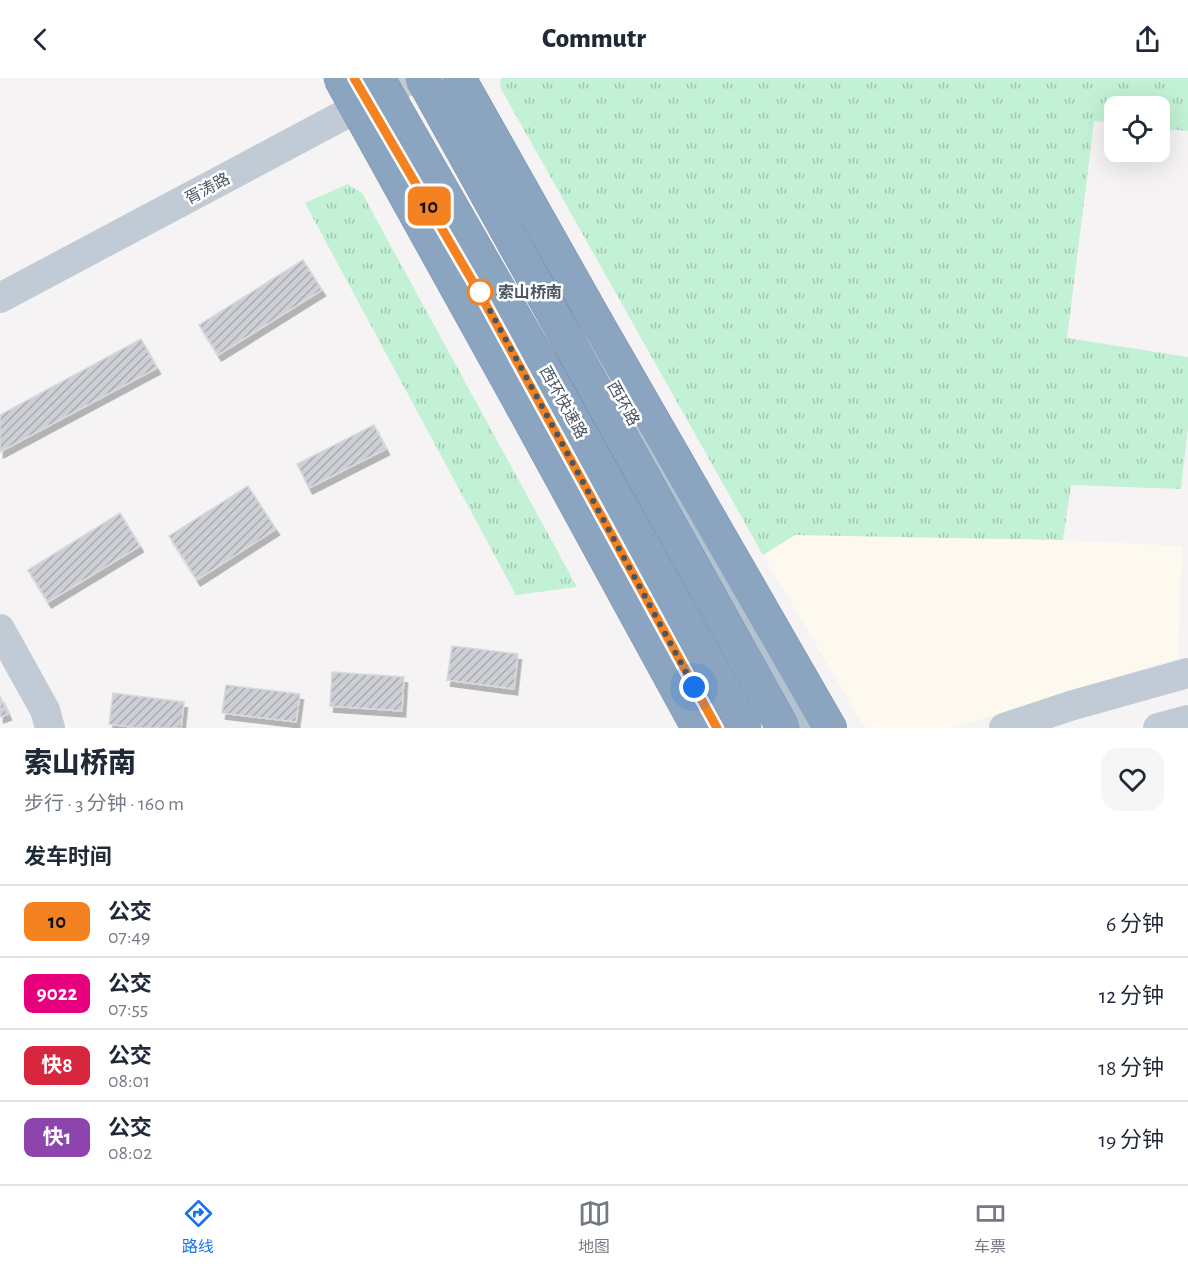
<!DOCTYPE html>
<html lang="zh">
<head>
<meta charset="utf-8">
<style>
	:root { --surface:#fff; --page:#f6f6f7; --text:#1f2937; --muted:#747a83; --line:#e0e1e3; --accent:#1a73e8 }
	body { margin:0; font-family:"Alegreya Sans","Noto Sans SC",sans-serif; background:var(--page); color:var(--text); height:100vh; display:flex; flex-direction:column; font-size:22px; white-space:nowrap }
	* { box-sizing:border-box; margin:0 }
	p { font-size:20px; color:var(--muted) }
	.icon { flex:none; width:33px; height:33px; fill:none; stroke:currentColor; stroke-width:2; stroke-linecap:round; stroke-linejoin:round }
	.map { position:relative; height:650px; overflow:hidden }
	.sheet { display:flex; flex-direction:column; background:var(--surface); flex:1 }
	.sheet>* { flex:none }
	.badge { padding:0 12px; border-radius:9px; font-size:21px; line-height:39px }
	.buttons { position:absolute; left:1104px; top:18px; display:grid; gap:12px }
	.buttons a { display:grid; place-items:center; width:66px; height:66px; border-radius:12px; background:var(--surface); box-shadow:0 6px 24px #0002; font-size:30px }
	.you { position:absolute; width:30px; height:30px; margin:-15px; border:4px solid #fff; border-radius:50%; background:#1a73e8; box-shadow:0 0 0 9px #1a73e833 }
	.map>.badge { position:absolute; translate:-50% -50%; box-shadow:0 0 0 3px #fff }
	h2 { padding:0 24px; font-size:22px; line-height:54px }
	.round { display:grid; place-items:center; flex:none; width:63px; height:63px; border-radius:18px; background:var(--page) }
	.headline { display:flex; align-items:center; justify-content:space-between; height:102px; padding:0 24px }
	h1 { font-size:28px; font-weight:800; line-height:45px }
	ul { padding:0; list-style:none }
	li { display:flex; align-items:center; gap:18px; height:72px; padding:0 24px; border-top:2px solid var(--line) }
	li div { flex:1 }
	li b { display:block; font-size:22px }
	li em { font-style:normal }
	li .badge { min-width:66px; font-weight:700; text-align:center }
	header { display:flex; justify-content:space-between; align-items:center; height:78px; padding:0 24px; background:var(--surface); font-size:27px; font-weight:800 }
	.tabs { display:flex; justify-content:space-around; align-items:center; height:84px; border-top:2px solid var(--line); background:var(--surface); font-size:16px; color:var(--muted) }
	.tabs a { display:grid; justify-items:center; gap:3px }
	.tabs .active { color:var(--accent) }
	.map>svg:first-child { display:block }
</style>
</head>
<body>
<header><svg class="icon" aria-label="back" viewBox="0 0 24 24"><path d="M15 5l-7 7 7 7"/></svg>Commutr<svg class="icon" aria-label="share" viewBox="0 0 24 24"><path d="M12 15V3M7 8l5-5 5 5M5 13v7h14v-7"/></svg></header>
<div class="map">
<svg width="1188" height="650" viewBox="0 0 1188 650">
	<defs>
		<pattern id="grass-tufts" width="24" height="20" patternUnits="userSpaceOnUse" patternTransform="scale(1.5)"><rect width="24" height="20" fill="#c3f1d5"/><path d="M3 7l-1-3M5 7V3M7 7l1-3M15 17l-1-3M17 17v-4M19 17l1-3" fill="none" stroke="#a0c6b0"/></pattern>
		<pattern id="building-hatch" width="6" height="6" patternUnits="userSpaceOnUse" patternTransform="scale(1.5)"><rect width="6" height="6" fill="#cdcfd5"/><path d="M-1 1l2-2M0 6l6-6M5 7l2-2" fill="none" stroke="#a8abb0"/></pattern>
		<filter id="shadow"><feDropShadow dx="3.5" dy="6" stdDeviation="0" flood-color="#0004"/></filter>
	</defs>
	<rect width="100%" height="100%" fill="#f5f3f3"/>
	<path fill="#fdf9ef" d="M 795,457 L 1063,462 L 1182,468 L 1178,580 L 952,650 L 865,650 L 763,477 Z"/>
	<path fill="url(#grass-tufts)" d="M 501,0 L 1188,0 L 1188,53 L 1160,50 L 1160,28 L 1114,28 L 1114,45 L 1094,43 L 1067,260 L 1188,279 L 1188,349 L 1181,411 L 1071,407 L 1063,462 L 795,457 L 763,477 L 500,9 Z
		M 348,106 L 362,115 L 577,509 L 516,517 L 305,125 Z"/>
	<path fill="url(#building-hatch)" stroke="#d7d9de" stroke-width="1.5" filter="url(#shadow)" d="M 303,182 L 322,212 L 218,277 L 199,247 Z
		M 141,261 L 157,290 L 0,374 L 0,337 Z
		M 374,347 L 386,371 L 309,410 L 297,386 Z
		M 248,408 L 276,451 L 197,502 L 169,458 Z
		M 120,435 L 140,468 L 48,524 L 28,492 Z
		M 452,568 L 518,576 L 514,611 L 447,602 Z
		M 332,594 L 404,599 L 402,633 L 330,628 Z
		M 226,607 L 300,616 L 296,644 L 222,635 Z
		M 113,615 L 184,624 L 181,650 L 140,650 L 109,646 Z
		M 0,618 L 8,636 L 0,639 Z"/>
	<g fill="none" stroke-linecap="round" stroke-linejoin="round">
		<g stroke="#7690ad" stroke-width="34">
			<path id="highway" d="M 596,243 L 830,650
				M 522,328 L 698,650"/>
		</g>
		<path stroke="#c1cbd6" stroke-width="30" d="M 0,220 L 413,0
			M 0,551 L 45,632 L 50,650
			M 1004,650 L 1070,628 L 1188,595
			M 1158,650 L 1188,642"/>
		<path stroke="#b3c2d1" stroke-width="33" d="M 423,118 L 481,216 L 717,650
			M 596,275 L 806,650"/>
		<use href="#highway" stroke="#8ba5c1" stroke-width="33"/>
		<g stroke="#7690ad" stroke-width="34" stroke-linecap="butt">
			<path id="highway-bridge" d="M 340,0 L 522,328
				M 378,0 L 551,302 L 745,650
				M 422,0 L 783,650
				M 459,0 L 596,243"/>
		</g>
		<use href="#highway-bridge" stroke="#8ba5c1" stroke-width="33"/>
	</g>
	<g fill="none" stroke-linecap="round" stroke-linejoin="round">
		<g stroke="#fff" stroke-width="14">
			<path id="line" d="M 354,0 L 480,216 L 717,650"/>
		</g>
		<use href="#line" stroke="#f58220" stroke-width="9"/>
		<path stroke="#4a5661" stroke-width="6" stroke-dasharray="0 10.8" d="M 480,214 L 694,609"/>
	</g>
	<circle fill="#fff" stroke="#f58220" stroke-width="3" cx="480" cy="214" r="12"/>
	<g text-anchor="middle" stroke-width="5" stroke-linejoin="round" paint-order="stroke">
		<g font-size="16" fill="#4a5661" stroke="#fff">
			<text transform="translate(207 110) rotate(-28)" y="6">胥涛路</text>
			<text transform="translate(564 324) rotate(61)" y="6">西环快速路</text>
			<text transform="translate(624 325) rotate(61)" y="6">西环路</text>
		</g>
		<g font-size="16" font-weight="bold" fill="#4a5661" stroke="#fff" text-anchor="start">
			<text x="498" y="220">索山桥南</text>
		</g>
	</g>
</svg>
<div class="buttons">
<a><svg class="icon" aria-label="locate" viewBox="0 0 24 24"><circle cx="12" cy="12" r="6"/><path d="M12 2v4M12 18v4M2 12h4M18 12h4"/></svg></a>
</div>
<div class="you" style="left:694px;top:609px"></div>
<b class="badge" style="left:429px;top:128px;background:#f58220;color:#111">10</b>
</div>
<section class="sheet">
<div class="headline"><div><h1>索山桥南</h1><p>步行 · 3 分钟 · 160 m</p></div><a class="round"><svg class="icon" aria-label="heart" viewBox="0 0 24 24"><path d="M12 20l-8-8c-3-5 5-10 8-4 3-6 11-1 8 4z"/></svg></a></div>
<h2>发车时间</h2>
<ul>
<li><span class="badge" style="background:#f58220;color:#111">10</span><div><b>公交</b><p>07:49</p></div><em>6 分钟</em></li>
<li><span class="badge" style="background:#e6007e;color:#fff">9022</span><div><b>公交</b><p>07:55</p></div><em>12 分钟</em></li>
<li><span class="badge" style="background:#d7263d;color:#fff">快8</span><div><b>公交</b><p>08:01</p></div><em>18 分钟</em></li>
<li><span class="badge" style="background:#8e44ad;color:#fff">快1</span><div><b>公交</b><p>08:02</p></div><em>19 分钟</em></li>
</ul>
</section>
<nav class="tabs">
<a class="active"><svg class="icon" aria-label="directions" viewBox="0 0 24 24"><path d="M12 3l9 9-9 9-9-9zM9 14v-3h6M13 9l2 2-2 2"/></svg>路线</a>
<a><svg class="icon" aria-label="map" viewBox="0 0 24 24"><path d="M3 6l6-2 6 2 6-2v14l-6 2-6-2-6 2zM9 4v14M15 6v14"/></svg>地图</a>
<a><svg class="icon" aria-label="tickets" viewBox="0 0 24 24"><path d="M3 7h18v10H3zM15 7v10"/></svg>车票</a>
</nav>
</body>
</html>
